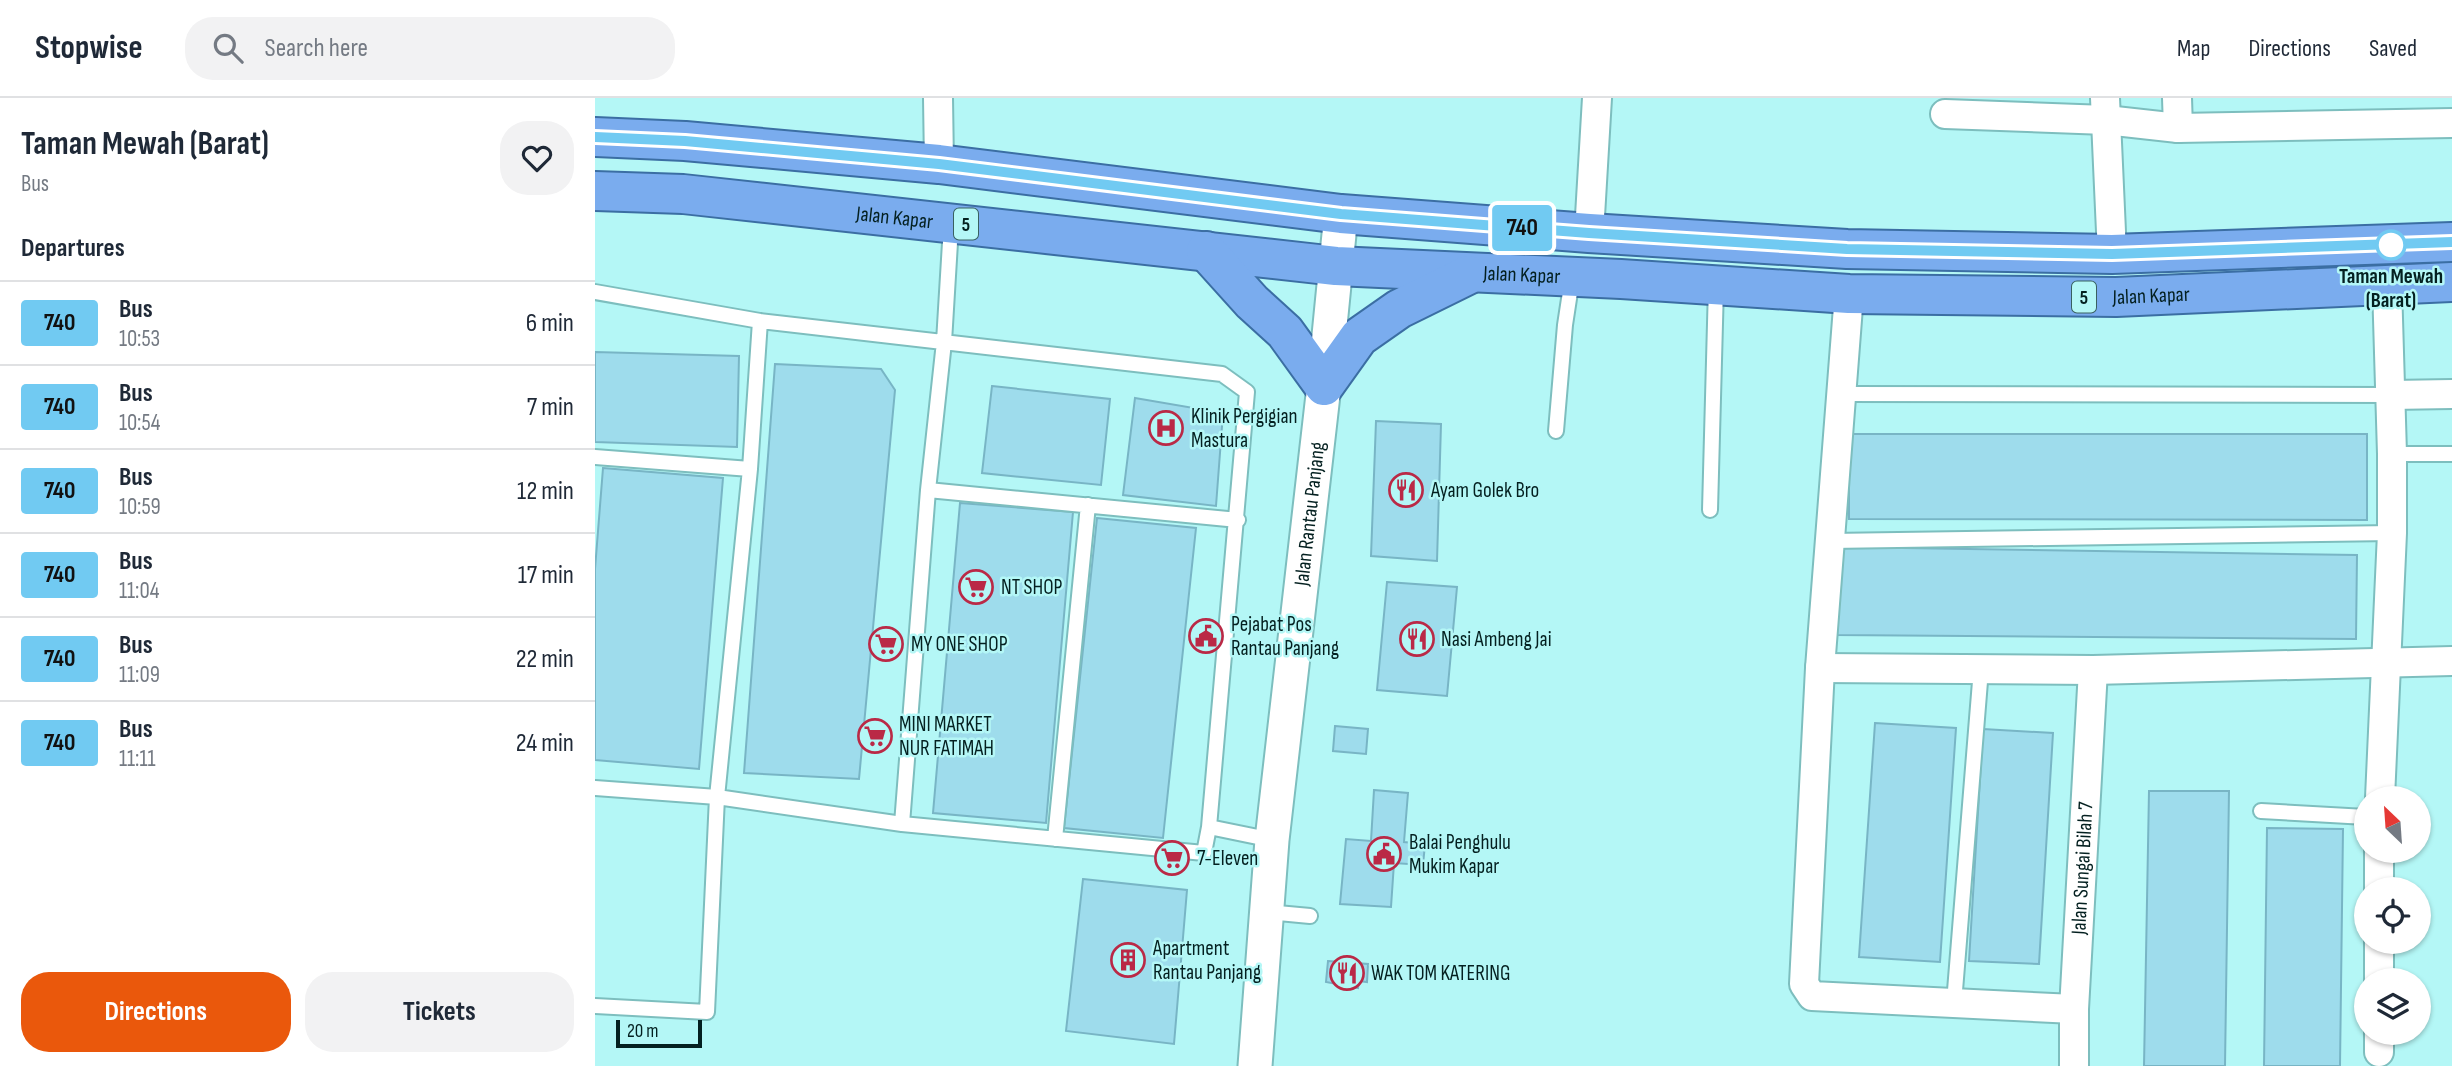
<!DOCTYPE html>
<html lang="en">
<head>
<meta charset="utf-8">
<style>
	:root { --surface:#fff; --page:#f2f2f3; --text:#1f2937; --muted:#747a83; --line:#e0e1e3; --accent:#ea580c }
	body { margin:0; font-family:"Sofia Sans Condensed",sans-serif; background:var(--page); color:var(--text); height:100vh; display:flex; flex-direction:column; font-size:26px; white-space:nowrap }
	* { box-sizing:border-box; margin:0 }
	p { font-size:23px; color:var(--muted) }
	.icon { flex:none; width:38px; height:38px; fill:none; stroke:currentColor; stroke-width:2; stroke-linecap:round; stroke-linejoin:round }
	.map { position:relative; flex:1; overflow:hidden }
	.side { display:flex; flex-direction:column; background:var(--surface); width:595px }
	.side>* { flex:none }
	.badge { padding:0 14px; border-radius:5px; font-size:24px; line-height:46px }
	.needle { width:46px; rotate:335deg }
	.controls { position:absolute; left:1759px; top:688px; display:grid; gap:14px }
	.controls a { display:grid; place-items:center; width:77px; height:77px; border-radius:50%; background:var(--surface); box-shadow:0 2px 5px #0004; font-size:35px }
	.scale { position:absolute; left:21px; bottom:18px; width:86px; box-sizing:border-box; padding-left:7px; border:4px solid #042020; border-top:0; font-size:19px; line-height:24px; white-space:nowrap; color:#042020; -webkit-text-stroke:5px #b4f7f6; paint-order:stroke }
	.map>.badge { position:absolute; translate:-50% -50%; box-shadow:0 0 0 4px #fff }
	h2 { padding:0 21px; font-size:26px; line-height:63px }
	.round { display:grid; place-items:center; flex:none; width:74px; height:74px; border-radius:28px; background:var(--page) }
	.head { display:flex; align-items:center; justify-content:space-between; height:119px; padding:0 21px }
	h1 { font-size:33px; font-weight:700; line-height:52px }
	.action { display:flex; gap:14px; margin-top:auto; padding:14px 21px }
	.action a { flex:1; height:80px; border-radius:28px; background:var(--accent); color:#fff; font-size:28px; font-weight:700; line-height:80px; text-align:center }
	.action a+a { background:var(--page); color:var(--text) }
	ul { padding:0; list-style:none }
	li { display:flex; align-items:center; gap:21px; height:84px; padding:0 21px; border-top:2px solid var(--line) }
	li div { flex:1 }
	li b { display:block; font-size:26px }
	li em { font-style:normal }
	li .badge { min-width:77px; font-weight:700; text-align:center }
	header { display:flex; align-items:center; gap:42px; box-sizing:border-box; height:98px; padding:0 35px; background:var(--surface); border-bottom:2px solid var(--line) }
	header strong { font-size:33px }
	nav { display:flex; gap:38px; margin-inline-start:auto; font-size:24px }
	.search { width:490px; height:63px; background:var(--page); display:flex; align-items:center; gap:18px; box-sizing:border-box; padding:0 24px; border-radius:28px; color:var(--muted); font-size:26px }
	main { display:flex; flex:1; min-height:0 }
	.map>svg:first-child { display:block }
</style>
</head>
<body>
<header>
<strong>Stopwise</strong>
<div class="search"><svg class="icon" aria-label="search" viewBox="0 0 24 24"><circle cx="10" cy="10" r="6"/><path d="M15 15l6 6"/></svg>Search here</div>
<nav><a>Map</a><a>Directions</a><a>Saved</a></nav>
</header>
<main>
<section class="side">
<div class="head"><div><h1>Taman Mewah (Barat)</h1><p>Bus</p></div><a class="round"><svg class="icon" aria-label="heart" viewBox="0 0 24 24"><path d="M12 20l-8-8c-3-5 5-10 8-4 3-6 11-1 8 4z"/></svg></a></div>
<h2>Departures</h2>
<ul>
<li><span class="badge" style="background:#71caf2;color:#111">740</span><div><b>Bus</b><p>10:53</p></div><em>6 min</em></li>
<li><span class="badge" style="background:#71caf2;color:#111">740</span><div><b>Bus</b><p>10:54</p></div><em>7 min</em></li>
<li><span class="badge" style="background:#71caf2;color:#111">740</span><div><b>Bus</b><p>10:59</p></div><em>12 min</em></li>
<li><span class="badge" style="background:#71caf2;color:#111">740</span><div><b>Bus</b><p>11:04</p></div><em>17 min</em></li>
<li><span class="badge" style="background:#71caf2;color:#111">740</span><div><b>Bus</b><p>11:09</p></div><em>22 min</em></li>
<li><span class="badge" style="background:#71caf2;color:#111">740</span><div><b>Bus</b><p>11:11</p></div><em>24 min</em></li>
</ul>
<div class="action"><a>Directions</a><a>Tickets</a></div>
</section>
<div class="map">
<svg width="1857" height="968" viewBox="0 0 1857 968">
	<rect width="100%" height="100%" fill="#b4f7f6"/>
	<path fill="#9edcec" stroke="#78b5c5" stroke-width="2" d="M 0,254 L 144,258 L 142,349 L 0,344 Z
		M 180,266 L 286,271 L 300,292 L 264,681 L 149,675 Z
		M 397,288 L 515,301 L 506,387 L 387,375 Z
		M 540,300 L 628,315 L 621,408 L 528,397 Z
		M 781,323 L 846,326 L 842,463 L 776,458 Z
		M 1254,336 L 1772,336 L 1772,422 L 1254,421 Z
		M 8,370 L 128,380 L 104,671 L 0,662 L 0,471 Z
		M 365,405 L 478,414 L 451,725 L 338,715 Z
		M 502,420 L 601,430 L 568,740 L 469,730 Z
		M 1242,449 L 1762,457 L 1761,541 L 1240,537 Z
		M 792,484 L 862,489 L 852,598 L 782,592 Z
		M 1280,625 L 1361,630 L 1345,864 L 1264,859 Z
		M 740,628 L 773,631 L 771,656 L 738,653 Z
		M 1388,631 L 1458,635 L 1444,866 L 1374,863 Z
		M 779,692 L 813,695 L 809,744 L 830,746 L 828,767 L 799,765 L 796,809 L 745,806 L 751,741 L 776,743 Z
		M 1554,693 L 1634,693 L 1630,968 L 1549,968 Z
		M 1672,730 L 1748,731 L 1745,968 L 1669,968 Z
		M 488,781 L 592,792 L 579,946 L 471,933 Z
		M 733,863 L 773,866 L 772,884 L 764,883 L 763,890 L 731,884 Z"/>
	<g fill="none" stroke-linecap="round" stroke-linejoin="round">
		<g stroke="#7dbebe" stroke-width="18">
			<path id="service" d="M 0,194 L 165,223 L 627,276 L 652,294 L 614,729 L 609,755 L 307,726 L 122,699 L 0,690
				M 1247,296 L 1796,297
				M 961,333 L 970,227 L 977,181
				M 1797,356 L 1857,356
				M 0,359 L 155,371
				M 333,392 L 643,422
				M 1115,412 L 1121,188
				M 1235,443 L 1797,435
				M 1666,713 L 1771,719
				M 307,726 L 333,392 L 349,244 L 356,128
				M 614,729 L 677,742
				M 460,741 L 493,407
				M 672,814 L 715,818
				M 1359,905 L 1386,571
				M 0,908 L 112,914 L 122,699 L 155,371 L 165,223"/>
		</g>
		<g stroke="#7dbebe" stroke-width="32">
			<g id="minor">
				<path d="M 343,0 L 344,66"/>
				<path d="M 1510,0 L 1517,156"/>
				<path d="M 1582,0 L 1583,30"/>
				<path d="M 1350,16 L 1511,22 L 1583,30 L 1857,25"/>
				<path d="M 994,135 L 1002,0"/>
				<path d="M 1254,196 L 1225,570 L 1209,886 L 1217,898 L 1479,911"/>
				<path d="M 1796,297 L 1857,296"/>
				<path d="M 1225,570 L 1498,572 L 1857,563"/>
				<path d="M 1785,700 L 1797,435 L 1797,356 L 1792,187"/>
				<path d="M 1784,752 L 1784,791"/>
				<path d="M 1784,844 L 1784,882"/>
				<path d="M 1784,934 L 1784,954"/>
				<path id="s1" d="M 1479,968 L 1479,911 L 1498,572"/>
			</g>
		</g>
		<g stroke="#7dbebe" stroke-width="37">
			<g id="tertiary">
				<path id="s2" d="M 660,968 L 677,742 L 729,288 L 746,116"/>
			</g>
		</g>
		<g stroke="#3b6ea3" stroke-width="42">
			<g id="trunk">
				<path d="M 0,39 L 90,43 L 344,66 L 746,116 L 994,135 L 1252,151 L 1517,156 L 1857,144"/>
				<path id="s3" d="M 0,93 L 88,96 L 741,168 L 1026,181 L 1254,196 L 1521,199 L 1857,184"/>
				<path d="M 611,153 L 657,204 L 690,234 L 729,288 L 764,239 L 804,211 L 873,177"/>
			</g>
		</g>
		<use href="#service" stroke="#fff" stroke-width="14"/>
		<use href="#minor" stroke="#fff" stroke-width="28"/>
		<use href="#tertiary" stroke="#fff" stroke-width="33"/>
		<use href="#trunk" stroke="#7aacee" stroke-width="38"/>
	</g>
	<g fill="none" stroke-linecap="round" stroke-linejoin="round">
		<g stroke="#fff" stroke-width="16">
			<path id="line" d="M 0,39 L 90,43 L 344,66 L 746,116 L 994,135 L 1252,151 L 1517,156 L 1857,144"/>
		</g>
		<use href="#line" stroke="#71caf2" stroke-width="10"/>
	</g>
	<defs>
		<g id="hospital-ring" transform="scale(1.75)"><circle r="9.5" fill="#b4f7f6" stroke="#ba2946" stroke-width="1.5"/><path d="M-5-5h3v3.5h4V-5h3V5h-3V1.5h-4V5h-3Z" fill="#ba2946"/></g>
		<g id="restaurant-ring" transform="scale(1.75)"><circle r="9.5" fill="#b4f7f6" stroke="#ba2946" stroke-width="1.5"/><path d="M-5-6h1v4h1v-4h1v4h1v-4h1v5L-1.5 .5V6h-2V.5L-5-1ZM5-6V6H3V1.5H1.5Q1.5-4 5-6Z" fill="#ba2946"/></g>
		<g id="supermarket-ring" transform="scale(1.75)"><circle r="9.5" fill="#b4f7f6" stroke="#ba2946" stroke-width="1.5"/><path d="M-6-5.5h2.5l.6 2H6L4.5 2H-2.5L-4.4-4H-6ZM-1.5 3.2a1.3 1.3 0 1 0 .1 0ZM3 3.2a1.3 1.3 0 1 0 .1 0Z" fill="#ba2946"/></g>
		<g id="civic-ring" transform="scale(1.75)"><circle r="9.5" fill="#b4f7f6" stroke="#ba2946" stroke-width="1.5"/><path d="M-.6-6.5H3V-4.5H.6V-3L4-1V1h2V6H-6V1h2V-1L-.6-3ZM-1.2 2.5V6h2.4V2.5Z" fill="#ba2946"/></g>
		<g id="building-ring" transform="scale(1.75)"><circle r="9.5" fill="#b4f7f6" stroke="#ba2946" stroke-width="1.5"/><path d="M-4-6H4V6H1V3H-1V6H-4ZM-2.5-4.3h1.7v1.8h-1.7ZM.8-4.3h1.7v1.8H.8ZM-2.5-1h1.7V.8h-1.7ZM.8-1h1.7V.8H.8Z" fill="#ba2946"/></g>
	</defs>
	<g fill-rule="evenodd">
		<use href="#hospital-ring" x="571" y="330"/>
		<use href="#restaurant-ring" x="811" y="392"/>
		<use href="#supermarket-ring" x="381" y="489"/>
		<use href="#civic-ring" x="611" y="538"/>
		<use href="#restaurant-ring" x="822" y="541"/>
		<use href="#supermarket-ring" x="291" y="546"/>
		<use href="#supermarket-ring" x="280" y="638"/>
		<use href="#civic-ring" x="789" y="756"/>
		<use href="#supermarket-ring" x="577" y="760"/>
		<use href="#building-ring" x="533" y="862"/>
		<use href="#restaurant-ring" x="752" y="875"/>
	</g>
	<circle fill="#fff" stroke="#71caf2" stroke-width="3.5" cx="1796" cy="147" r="14"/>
	<g text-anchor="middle" stroke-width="5" stroke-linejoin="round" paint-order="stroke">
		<g fill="#b4f7f6" stroke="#396060" stroke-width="2">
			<rect x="359" y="110.5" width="24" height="31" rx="5"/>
			<rect x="1477" y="183.5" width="24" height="31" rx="5"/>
		</g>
		<g font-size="19" font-weight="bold" fill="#042020">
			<text x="371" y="133">5</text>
			<text x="1489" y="206">5</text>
		</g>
		<g font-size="21" fill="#042020" stroke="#b4f7f6">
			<text dy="7" stroke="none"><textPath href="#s3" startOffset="301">Jalan Kapar</textPath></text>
			<text dy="7" stroke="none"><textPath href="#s3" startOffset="931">Jalan Kapar</textPath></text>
			<text dy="7" stroke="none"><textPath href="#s3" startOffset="1561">Jalan Kapar</textPath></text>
			<text dy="7" stroke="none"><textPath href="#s2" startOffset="555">Jalan Rantau Panjang</textPath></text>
			<text dy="7" stroke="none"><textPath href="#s1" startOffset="198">Jalan Sungai Bilah 7</textPath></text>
		</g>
		<g font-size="21" font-weight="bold" fill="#042020" stroke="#b4f7f6">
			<text x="1796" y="185">Taman Mewah<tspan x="1796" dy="24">(Barat)</tspan></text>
		</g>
		<g font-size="21" fill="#042020" stroke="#b4f7f6" text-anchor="start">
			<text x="596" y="325">Klinik Pergigian<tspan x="596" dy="24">Mastura</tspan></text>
			<text x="836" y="399">Ayam Golek Bro</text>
			<text x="406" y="496">NT SHOP</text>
			<text x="636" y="533">Pejabat Pos<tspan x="636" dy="24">Rantau Panjang</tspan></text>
			<text x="846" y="548">Nasi Ambeng Jai</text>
			<text x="316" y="553">MY ONE SHOP</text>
			<text x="304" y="633">MINI MARKET<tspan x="304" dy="24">NUR FATIMAH</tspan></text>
			<text x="814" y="751">Balai Penghulu<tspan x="814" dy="24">Mukim Kapar</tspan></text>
			<text x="602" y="767">7-Eleven</text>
			<text x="558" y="857">Apartment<tspan x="558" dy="24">Rantau Panjang</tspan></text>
			<text x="776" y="882">WAK TOM KATERING</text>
		</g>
	</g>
</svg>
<div class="controls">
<a><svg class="needle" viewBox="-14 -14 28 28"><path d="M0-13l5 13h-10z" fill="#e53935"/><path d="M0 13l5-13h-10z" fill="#747a83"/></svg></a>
<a><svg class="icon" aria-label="locate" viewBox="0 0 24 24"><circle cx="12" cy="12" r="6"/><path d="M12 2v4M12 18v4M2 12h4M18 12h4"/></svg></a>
<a><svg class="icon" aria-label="layers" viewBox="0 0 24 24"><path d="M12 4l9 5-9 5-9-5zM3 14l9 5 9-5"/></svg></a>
</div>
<div class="scale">20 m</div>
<b class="badge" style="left:927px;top:130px;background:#71caf2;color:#111">740</b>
</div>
</main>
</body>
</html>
